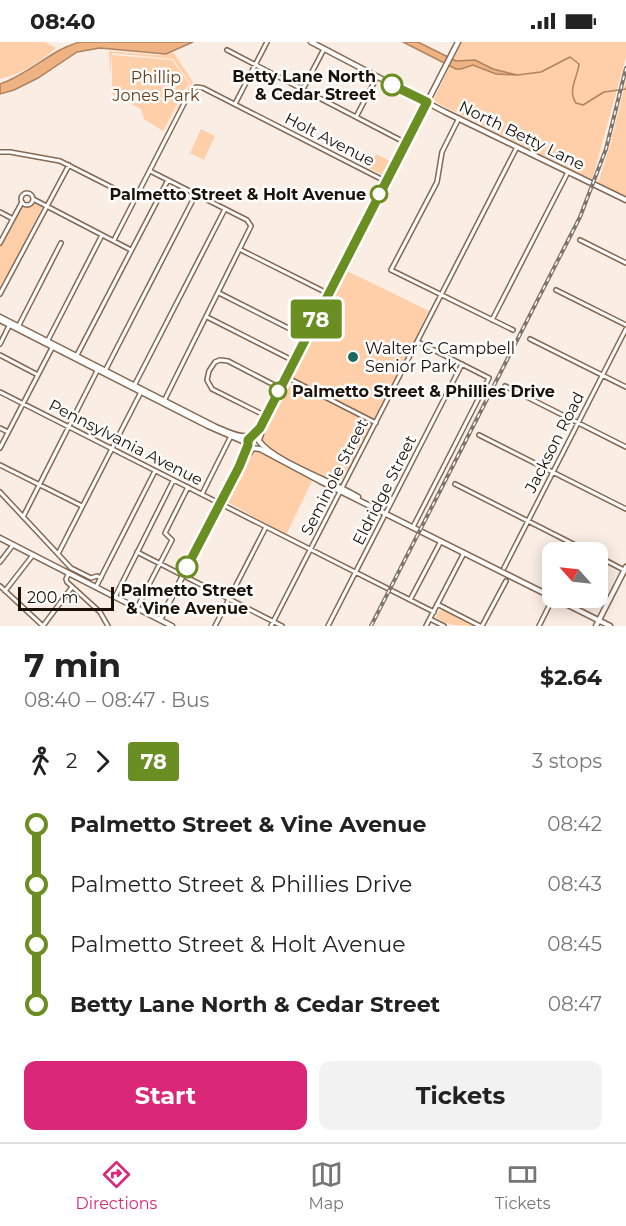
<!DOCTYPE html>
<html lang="en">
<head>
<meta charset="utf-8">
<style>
	:root { --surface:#fff; --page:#f2f2f2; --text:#222; --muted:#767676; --line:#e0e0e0; --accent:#db2777 }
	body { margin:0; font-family:Montserrat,sans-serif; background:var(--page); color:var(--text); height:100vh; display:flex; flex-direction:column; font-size:22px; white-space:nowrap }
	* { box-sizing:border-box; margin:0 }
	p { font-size:20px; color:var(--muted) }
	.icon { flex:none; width:33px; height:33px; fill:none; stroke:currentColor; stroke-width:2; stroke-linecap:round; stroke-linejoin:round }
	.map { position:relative; height:584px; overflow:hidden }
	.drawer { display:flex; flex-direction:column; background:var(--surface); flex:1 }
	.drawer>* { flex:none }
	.badge { padding:0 12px; border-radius:4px; font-size:21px; line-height:39px }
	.needle { width:39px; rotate:297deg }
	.buttons { position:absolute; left:542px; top:500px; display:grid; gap:12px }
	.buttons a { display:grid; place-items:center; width:66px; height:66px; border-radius:12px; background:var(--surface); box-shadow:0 3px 15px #0003; font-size:30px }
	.scale { position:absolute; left:18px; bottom:15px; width:96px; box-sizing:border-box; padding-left:6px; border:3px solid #1c1108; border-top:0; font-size:16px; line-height:21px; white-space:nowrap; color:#1c1108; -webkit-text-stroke:4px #fdfdfd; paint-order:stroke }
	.map>.badge { position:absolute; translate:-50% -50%; box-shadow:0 0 0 3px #fff }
	.legs { display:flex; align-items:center; gap:9px; height:66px; padding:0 24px; font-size:20px }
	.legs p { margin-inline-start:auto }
	.headline { display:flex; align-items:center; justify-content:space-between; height:102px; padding:0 24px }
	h1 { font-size:33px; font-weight:700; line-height:45px }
	.cta { display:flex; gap:12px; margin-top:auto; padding:12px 24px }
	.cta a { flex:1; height:69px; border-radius:12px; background:var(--accent); color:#fff; font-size:24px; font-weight:700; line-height:69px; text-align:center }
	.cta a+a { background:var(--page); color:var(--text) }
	ul { padding:0 24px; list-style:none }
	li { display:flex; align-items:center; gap:21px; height:60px; font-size:22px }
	li i { display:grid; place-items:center; width:9px; height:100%; margin:0 8px; background:currentColor }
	li i::after { content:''; width:15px; height:15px; margin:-8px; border:4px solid; border-radius:50%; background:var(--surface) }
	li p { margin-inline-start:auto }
	li:first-child i { background:linear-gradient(#0000 50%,currentColor 0) }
	li:last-child i { background:linear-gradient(currentColor 50%,#0000 0) }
	.status { display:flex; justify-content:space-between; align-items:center; height:42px; padding:0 30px; background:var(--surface); direction:ltr }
	.status svg { height:16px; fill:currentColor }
	.dock { display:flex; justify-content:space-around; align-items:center; height:84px; border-top:2px solid var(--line); background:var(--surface); font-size:16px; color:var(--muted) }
	.dock a { display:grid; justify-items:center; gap:3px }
	.dock .active { color:var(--accent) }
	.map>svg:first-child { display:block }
</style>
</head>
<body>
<div class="status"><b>08:40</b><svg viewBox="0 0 49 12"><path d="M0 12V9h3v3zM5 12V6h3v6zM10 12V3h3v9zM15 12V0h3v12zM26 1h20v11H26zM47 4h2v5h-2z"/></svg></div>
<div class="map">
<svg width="626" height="584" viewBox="0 0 626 584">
	<rect width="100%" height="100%" fill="#faede3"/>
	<path fill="#ffcfa9" d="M 0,0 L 45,0 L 56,6 C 39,20 22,32 0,37 Z
		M 461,0 L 626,0 L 626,15 L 592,138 L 437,61 L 434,57 Z
		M 109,9 L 156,13 L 174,11 L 193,40 L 174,72 L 190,41 L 173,17 L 112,11 L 110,33 Z
		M 112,13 L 172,18 L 189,41 L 163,89 L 144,77 L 141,67 L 112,52 Z
		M 626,38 L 626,155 L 598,141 L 609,107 Z
		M 201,87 L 215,94 L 204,118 L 190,111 Z
		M 376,112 L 390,119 L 383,133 L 369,126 Z
		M 33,161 L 41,163 L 42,166 L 0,248 L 0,204 L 20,165 L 30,164 Z
		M 345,228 L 429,269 L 375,378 L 290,335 Z
		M 288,338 L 373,381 L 341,444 L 274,410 L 261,399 L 269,376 Z
		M 254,408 L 259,408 L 313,437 L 286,493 L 224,458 L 241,426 Z
		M 445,568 L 477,584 C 463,584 444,584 436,575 L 439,569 Z"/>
	<path fill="#efb282" stroke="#b0825d" stroke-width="1.5" d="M 80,0 L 193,0 L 166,12 L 100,6 L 77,10 L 38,36 L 14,48 L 0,52 L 0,42 C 30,32 50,8 80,0 Z
		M 403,0 L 418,0 L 456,19 L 475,18 L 493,27 L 517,33 L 496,32 L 473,23 L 461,27 L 456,27 Z"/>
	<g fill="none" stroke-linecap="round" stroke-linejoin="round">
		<path stroke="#b0825d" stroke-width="1.5" d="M 517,33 L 541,30 L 570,15 L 579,22 C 578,35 567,48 576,61 L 583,63 L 604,50 L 626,47"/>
		<g stroke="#846851" stroke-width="6">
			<path id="street" d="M 227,8 L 406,101
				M 303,47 L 324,7
				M 235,62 L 267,0
				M 356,75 L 377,35
				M 459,76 L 442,110 L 437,140 L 391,228 L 513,288
				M 0,110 L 10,110 L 60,119 L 135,157
				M 150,129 L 247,178 L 251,184 L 164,359
				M21 157a6 6 0 1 1 12 0a6 6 0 1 1-12 0Z
				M 33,157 L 131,208
				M 0,170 L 13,177
				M 114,198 L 190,50 L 196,45 L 203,46 L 387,140
				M 580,198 L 626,221
				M 0,201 L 22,160
				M 241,208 L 329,252
				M 556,248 L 626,283
				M 219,251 L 306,295
				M 0,252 L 69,123
				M 207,275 L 294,319
				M 492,278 L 568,130
				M 18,285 L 61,201
				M 530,297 L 626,345
				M 47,300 L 102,193
				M 0,302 L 10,282
				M 0,313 L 38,333
				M 76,315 L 168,138
				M 105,329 L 196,152
				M 286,335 L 376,381
				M 134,344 L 225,167
				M 505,344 L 626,405
				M 0,350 L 434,570
				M 266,374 L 212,347 L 207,338 L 209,329 L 215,320 L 220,318 L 228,319 L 280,346
				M 0,386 L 8,390
				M 479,393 L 626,467
				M 0,406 L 53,304
				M 0,423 L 82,464
				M 455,442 L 589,510
				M 0,450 L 71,526 L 91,536 L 97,534 L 101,536
				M 202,452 L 232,392
				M 23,475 L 98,327
				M 413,485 L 489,336 L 418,300
				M 137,510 L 282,584
				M 58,512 L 142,348
				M 597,514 L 624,528
				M 0,520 L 13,503
				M 504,526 L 626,287
				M 69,531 L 66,537 L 67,540 L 100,570 L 108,584
				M 0,544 L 43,584
				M 96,545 L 155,429
				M 5,549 L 33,513
				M 115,555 L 173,439
				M 410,558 L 441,499
				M 437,562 L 480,584
				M 137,566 L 172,498 L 165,491 L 188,445
				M 430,577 L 444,584
				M 43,584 L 72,545
				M 215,584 L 266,485
				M 271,584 L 517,105
				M 328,584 L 462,322
				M 426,584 L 464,511
				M 482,584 L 506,539
				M 539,584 L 551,560"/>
		</g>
		<g stroke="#846851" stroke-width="7">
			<path id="secondary" d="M 311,0 L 445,70 L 626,158
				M 0,275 L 216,385 C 230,391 250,402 260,386 L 458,0
				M 0,278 L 208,384 L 247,401
				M 250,395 L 247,401 L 251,406 L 260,407 L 320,439 L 552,555
				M 259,398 L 263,386
				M 259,399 C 274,420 334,440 358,455
				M 0,496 L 172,584
				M 552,555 L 610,584
				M 160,578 L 239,425 L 253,406
				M 596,584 L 626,525"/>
		</g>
		<use href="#street" stroke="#fff" stroke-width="3"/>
		<use href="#secondary" stroke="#fff" stroke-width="4"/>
		<g stroke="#7f736a" stroke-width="4">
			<path id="rail" d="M 371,584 L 580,175 L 606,107 L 626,26"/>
		</g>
		<use href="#rail" stroke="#fdfdfd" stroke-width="1.5" stroke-dasharray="4.5" stroke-linecap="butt"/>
	</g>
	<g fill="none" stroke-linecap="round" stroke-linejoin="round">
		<g stroke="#fff" stroke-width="14">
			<path id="line-1" d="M 187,525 L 239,425 L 248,403 L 248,398 L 260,386 L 427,60 L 392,43"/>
		</g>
		<use href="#line-1" stroke="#6b8e23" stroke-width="9"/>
	</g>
	<g fill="#fff" stroke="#6b8e23" stroke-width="3">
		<circle cx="392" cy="43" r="10"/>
		<circle cx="379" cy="152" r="8"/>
		<circle cx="278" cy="349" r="8"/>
		<circle cx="187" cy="525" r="10"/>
	</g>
	<circle fill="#1f6860" stroke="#fdfdfd" stroke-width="2" cx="353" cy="315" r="6"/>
	<g text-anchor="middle" stroke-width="5" stroke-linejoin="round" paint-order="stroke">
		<g font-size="16" font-weight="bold" fill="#1c1108" stroke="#fdfdfd" text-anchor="end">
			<text x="376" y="40">Betty Lane North<tspan x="376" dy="18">&amp; Cedar Street</tspan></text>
			<text x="366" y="158">Palmetto Street &amp; Holt Avenue</text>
			<text x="292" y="355" text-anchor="start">Palmetto Street &amp; Phillies Drive</text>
			<text x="187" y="554" text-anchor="middle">Palmetto Street<tspan x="187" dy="18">&amp; Vine Avenue</tspan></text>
		</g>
		<g font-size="16" fill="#633b17" stroke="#fdfdfd">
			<text x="156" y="41">Phillip<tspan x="156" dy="18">Jones Park</tspan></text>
		</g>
		<g font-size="16" fill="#1c1108" stroke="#fdfdfd">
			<text transform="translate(522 93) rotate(26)" y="6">North Betty Lane</text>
			<text transform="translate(330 97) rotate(27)" y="6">Holt Avenue</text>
			<text transform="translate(126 400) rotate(27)" y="6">Pennsylvania Avenue</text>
			<text transform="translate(554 400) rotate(-63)" y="6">Jackson Road</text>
			<text transform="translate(334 435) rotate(-63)" y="6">Seminole Street</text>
			<text transform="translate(384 448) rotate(-63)" y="6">Eldridge Street</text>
		</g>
		<g font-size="16" fill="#1c1108" stroke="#fdfdfd" text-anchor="start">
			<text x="365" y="312">Walter C Campbell<tspan x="365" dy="18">Senior Park</tspan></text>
		</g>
	</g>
</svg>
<div class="buttons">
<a><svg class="needle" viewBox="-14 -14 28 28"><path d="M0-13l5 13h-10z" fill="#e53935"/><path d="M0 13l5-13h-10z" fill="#767676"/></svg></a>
</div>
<div class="scale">200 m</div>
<b class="badge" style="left:316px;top:277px;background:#6b8e23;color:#fff">78</b>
</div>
<section class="drawer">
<div class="headline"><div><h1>7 min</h1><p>08:40 – 08:47 · Bus</p></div><b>$2.64</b></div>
<div class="legs"><svg class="icon" aria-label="walk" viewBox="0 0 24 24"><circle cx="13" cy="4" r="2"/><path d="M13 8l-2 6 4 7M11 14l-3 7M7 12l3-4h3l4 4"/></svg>2<svg class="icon" aria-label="forward" viewBox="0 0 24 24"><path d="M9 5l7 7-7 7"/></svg><b class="badge" style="background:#6b8e23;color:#fff">78</b><p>3 stops</p></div>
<ul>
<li><i style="color:#6b8e23"></i><b>Palmetto Street &amp; Vine Avenue</b><p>08:42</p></li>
<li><i style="color:#6b8e23"></i><span>Palmetto Street &amp; Phillies Drive</span><p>08:43</p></li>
<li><i style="color:#6b8e23"></i><span>Palmetto Street &amp; Holt Avenue</span><p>08:45</p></li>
<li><i style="color:#6b8e23"></i><b>Betty Lane North &amp; Cedar Street</b><p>08:47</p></li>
</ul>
<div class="cta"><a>Start</a><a>Tickets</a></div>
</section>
<nav class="dock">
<a class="active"><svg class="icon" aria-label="directions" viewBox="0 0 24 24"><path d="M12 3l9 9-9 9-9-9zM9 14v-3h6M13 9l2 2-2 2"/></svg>Directions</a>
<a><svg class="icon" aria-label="map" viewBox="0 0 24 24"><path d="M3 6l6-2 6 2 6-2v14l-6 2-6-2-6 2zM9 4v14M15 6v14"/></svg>Map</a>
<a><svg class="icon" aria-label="tickets" viewBox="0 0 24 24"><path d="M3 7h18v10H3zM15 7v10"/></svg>Tickets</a>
</nav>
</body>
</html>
